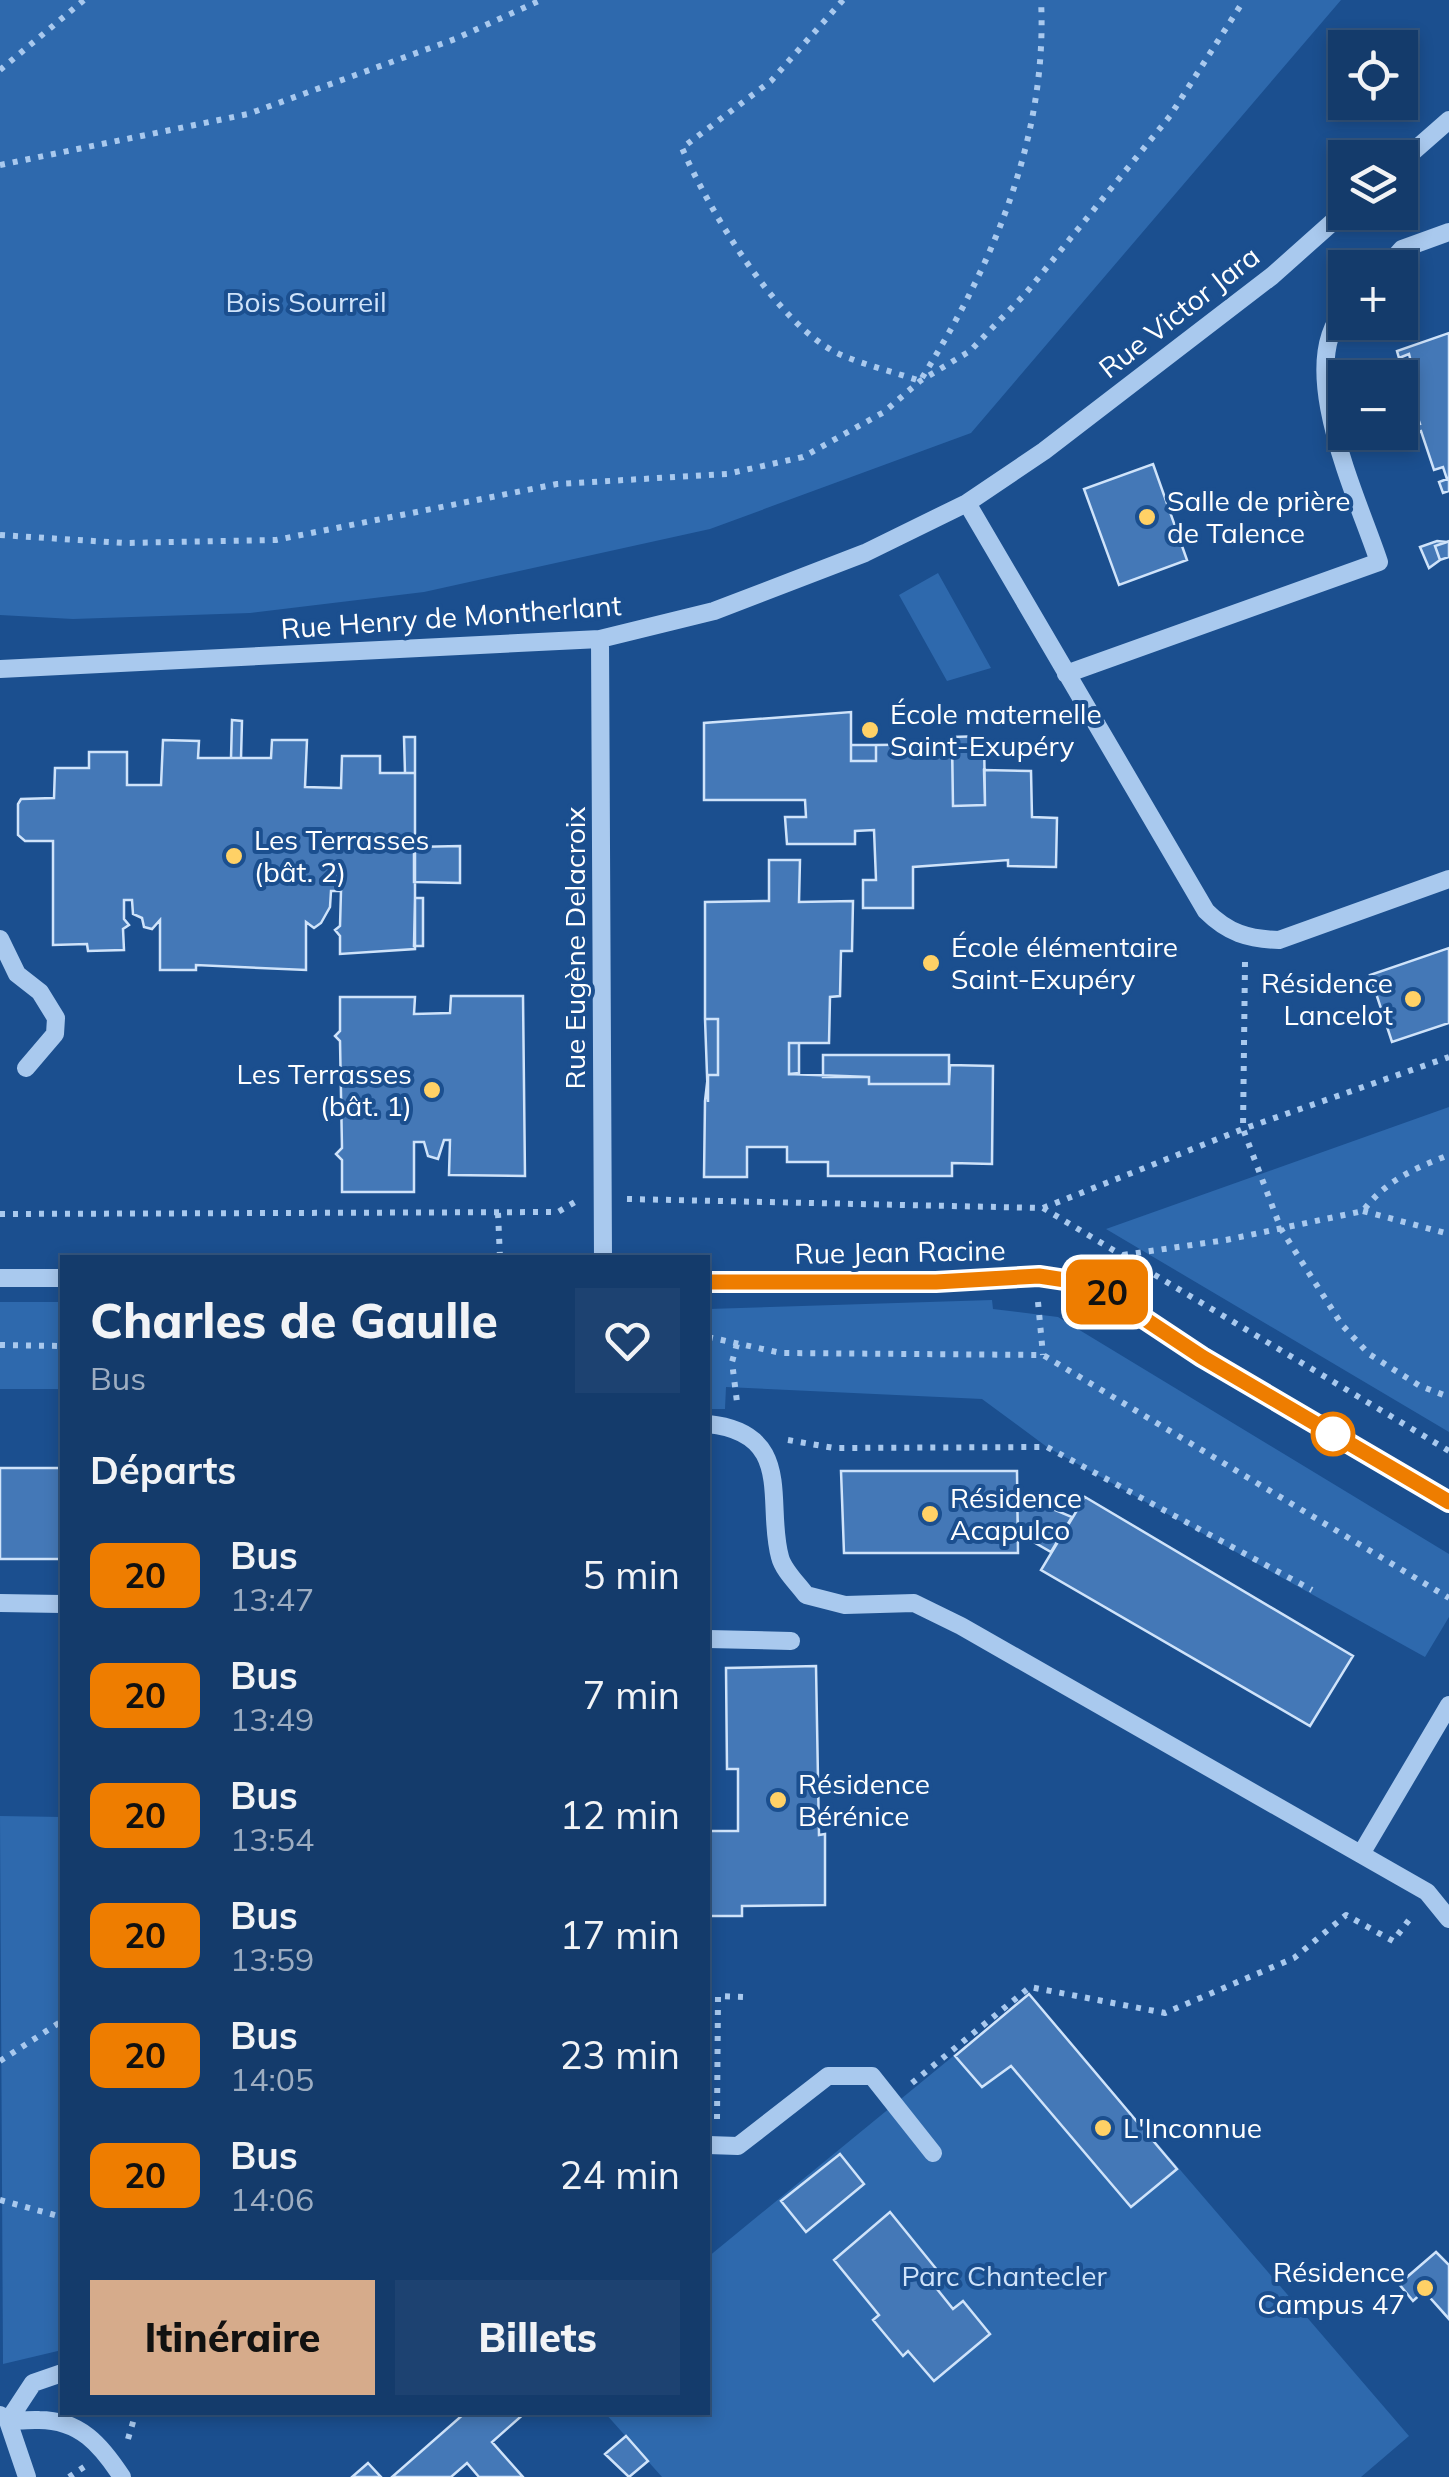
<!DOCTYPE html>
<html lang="fr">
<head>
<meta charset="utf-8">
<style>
	:root { --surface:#143b6b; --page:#1d4271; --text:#f1f3f6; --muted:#9dadc1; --line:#33557e; --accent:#d6ab8b }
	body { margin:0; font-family:Mulish,sans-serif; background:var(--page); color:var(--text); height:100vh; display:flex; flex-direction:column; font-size:38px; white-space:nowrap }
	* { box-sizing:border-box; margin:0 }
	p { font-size:32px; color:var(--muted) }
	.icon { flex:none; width:55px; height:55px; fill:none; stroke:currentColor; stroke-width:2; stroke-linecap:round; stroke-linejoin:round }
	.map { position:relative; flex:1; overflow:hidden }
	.drawer { position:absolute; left:60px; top:1255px; width:650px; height:1160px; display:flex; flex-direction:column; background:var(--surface); border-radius:0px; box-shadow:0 5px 15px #0003,0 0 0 2px var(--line) }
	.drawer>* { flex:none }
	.badge { padding:0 20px; border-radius:15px; font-size:35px; line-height:65px }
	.controls { position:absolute; left:1328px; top:30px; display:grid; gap:20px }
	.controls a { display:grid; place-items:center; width:90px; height:90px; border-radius:0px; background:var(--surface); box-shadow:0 5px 15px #0003,0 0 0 2px var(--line); font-size:50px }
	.map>.badge { position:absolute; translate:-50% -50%; box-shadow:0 0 0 5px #fff }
	h2 { padding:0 30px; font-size:38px; line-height:90px }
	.round { display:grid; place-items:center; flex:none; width:105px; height:105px; border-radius:0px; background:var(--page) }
	.overview { display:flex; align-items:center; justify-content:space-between; height:170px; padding:0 30px }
	h1 { font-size:48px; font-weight:800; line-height:75px }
	.cta { display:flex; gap:20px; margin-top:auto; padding:20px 30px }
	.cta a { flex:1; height:115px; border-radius:0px; background:var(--accent); color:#111; font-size:40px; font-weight:800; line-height:115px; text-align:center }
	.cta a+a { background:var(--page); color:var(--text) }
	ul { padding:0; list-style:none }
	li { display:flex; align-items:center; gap:30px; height:120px; padding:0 30px }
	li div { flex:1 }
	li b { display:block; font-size:38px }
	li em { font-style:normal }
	li .badge { min-width:110px; font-weight:700; text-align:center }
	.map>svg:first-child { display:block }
</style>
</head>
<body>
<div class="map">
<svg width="1449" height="2477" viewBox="0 0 1449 2477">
	<rect width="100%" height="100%" fill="#1b4f8f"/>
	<path fill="#2e69ad" d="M 0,0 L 1341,0 L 971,433 L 710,529 L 424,592 L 250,613 L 73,619 L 0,615 Z
		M 938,573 L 991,668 L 947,681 L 899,595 Z
		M 1449,1107 L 1449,1432 L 1106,1229 Z
		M 992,1300 L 993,1309 L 1058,1317 L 1449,1554 L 1449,1617 L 1425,1657 L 1047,1447 L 982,1399 L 726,1387 L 725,1409 L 708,1409 L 708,1309 Z
		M 0,1302 L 62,1302 L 62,1389 L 0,1389 Z
		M 0,1816 L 62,1817 L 62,2350 L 3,2364 Z
		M 1029,1994 L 1409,2436 L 1361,2477 L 662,2477 L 605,2413 L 708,2412 L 708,2257 Z"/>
	<path fill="#4478b7" stroke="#cfe3fa" stroke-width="2.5" d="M 1449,333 L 1449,491 L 1443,493 L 1439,482 L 1447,479 L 1443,467 L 1434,470 L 1421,431 L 1412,434 L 1414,440 L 1399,445 L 1395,432 L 1400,432 L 1400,424 L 1405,422 L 1407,428 L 1420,424 L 1401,370 L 1412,366 L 1409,354 L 1399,358 L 1397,351 Z
		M 1153,464 L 1187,560 L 1119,585 L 1084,489 Z
		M 1437,541 L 1447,542 L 1435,546 L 1440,560 L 1429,568 L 1420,547 Z
		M 1449,541 L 1449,557 L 1440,560 L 1435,546 Z
		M 851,712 L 851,761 L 876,761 L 876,745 L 952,744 L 953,806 L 985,805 L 984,770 L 1031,771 L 1032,817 L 1057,818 L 1056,867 L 1008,866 L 1008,860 L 913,867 L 913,908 L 863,908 L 863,880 L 876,880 L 874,830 L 855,831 L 855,844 L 787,844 L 785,817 L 806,817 L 805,800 L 704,800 L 704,723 Z
		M 232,720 L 242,721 L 241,758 L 231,758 Z
		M 984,736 L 985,805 L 953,806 L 952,737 Z
		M 404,737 L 415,737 L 415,773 L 405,773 Z
		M 163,740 L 199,741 L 198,758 L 271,758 L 272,740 L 307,740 L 305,787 L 341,788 L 342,756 L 380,756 L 380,773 L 415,773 L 415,949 L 340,954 L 340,936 L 335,930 L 340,926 L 341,891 L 331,891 L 330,907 L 321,923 L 314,928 L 306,922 L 306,970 L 196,965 L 196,970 L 160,970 L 160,920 L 152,929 L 144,927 L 142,918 L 133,914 L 132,900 L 124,900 L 124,919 L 129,925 L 123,929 L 124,950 L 88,951 L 87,944 L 53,945 L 53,841 L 25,841 L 18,835 L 18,804 L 21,799 L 54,798 L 55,768 L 89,768 L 89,752 L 127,752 L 127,785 L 161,785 Z
		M 851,745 L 876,745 L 876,761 L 851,761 Z
		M 460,846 L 460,883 L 414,882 L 414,847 Z
		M 769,860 L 800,860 L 799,902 L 853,901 L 852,951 L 841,951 L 840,996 L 830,997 L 829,1043 L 789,1043 L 789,1074 L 869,1077 L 869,1084 L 949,1084 L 950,1065 L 993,1066 L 992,1164 L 952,1163 L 952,1176 L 828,1176 L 828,1162 L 787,1162 L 787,1147 L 747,1147 L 747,1177 L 704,1177 L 705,1101 L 708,1075 L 718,1075 L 718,1019 L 705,1019 L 705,902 L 769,901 Z
		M 415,898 L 423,898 L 423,946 L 414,946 Z
		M 1449,948 L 1449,1023 L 1392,1042 L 1370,975 Z
		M 451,996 L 523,996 L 525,1176 L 449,1175 L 450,1140 L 444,1140 L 438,1159 L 428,1156 L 424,1142 L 414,1142 L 414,1192 L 342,1192 L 342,1160 L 336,1154 L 342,1148 L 340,1041 L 335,1036 L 340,1031 L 340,997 L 415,997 L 414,1014 L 450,1013 Z
		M 705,1019 L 718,1019 L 718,1075 L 708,1075 L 708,1102 Z
		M 789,1043 L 799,1043 L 799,1073 L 789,1074 Z
		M 823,1055 L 949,1055 L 949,1084 L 869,1084 L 869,1077 L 823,1077 Z
		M 0,1468 L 62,1468 L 62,1559 L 0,1559 Z
		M 841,1471 L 1017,1471 L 1018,1553 L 844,1553 Z
		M 1017,1494 L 1072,1517 L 1051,1552 L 1018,1533 Z
		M 1085,1497 L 1353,1656 L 1310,1726 L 1041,1570 Z
		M 816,1666 L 819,1835 L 825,1834 L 825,1905 L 742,1906 L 742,1916 L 708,1916 L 708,1831 L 738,1831 L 738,1769 L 727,1769 L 726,1668 Z
		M 1029,1994 L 1177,2169 L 1131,2207 L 1011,2066 L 982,2087 L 955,2056 Z
		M 840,2154 L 864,2184 L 806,2232 L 781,2201 Z
		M 890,2212 L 942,2276 L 933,2284 L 953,2309 L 963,2301 L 990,2334 L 934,2381 L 908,2351 L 903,2356 L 873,2320 L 879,2315 L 834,2260 Z
		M 1436,2252 L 1449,2265 L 1449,2319 L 1424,2291 L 1413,2301 L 1399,2284 Z
		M 466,2412 L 526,2412 L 492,2442 L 523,2477 L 479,2477 L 467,2463 L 451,2477 L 392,2477 Z
		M 626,2436 L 648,2461 L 629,2477 L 605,2454 Z
		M 368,2463 L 381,2477 L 352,2477 Z"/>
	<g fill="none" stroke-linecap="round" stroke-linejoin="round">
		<path stroke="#a9c9ee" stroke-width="6" stroke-dasharray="5 8" stroke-linecap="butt" d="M 843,0 L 771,81 L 682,148 C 709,210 777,325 839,354 C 864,365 894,372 920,381 C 992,267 1048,137 1041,0
			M 0,70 L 84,0
			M 0,165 L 248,114 L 455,39 L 541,0
			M 0,535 L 124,543 L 276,540 L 557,484 L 727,474 L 803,457 L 884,412 L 920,381 L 970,351 L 1026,293 L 1170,116 L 1244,0
			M 1245,962 L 1243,1129 L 1281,1229 L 1342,1325 L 1369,1354 L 1420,1386 L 1449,1397
			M 627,1199 L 1043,1208 L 1449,1451
			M 1043,1208 L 1243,1129 L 1449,1057
			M 1363,1211 L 1449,1234
			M 498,1213 L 500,1258
			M 0,1214 L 558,1212 L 575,1202
			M 1123,1255 L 1226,1240 L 1363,1211 C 1385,1181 1415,1168 1449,1155
			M 1038,1302 L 1043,1355
			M 708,1337 L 781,1353 L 1043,1355 L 1449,1598
			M 737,1344 L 732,1362 L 737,1402
			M 0,1345 L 62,1346
			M 788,1440 L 834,1448 L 1047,1447 L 1312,1590
			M 0,2061 L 62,2021
			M 912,2083 L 1030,1987 L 1165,2013 L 1294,1958 L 1346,1915 L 1393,1941 L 1412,1916
			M 717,2119 L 718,1996 L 745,1997
			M 0,2200 L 62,2217
			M 128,2439 L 136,2412
			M 69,2477 L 84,2467"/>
		<path stroke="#a9c9ee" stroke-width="18" d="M 1400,163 L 1449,120
			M 1385,268 L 1402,249 L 1449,232
			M 967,503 L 1206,911 C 1228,933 1248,939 1279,940 L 1449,879
			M 600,639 L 603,1258
			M 0,669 L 600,639 L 714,611 L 865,553 L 967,503 L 1044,451 L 1272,276 L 1345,211
			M 1066,674 L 1379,562 C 1358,498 1293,365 1345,310
			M 0,939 L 17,974 L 40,992 L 56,1018 L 55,1034 L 26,1068
			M 0,1278 L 62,1278
			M 708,1282 L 936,1282 L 1039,1276 L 1092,1284 L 1202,1357 L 1449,1502
			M 708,1424 C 796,1433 765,1504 780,1557 C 783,1570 798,1584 806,1595 L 845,1605 L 914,1603 L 961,1626 L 1427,1892 L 1449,1919
			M 0,1603 L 62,1604
			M 708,1639 L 791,1641
			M 1361,1854 L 1449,1705
			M 708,2145 L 738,2146 L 828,2076 L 872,2076 L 933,2153
			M 0,2415 C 12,2424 25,2419 39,2420 C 80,2420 101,2445 122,2477
			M 8,2421 L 33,2383 L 62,2373
			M 8,2421 L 27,2477"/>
	</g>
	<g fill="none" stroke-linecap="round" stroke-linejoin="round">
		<g stroke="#fff" stroke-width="22">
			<path id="line" d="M 708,1282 L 936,1282 L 1039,1276 L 1092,1284 L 1202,1357 L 1449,1502"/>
		</g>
		<use href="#line" stroke="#ee7d00" stroke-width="15"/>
	</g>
	<g fill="#ffd166" stroke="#1b4f8f" stroke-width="4">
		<circle cx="1147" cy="517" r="10"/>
		<circle cx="870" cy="730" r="10"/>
		<circle cx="234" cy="856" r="10"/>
		<circle cx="931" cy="963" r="10"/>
		<circle cx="1413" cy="999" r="10"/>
		<circle cx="432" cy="1090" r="10"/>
		<circle cx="930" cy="1514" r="10"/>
		<circle cx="778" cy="1800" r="10"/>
		<circle cx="1103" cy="2128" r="10"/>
		<circle cx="1425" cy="2288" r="10"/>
	</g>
	<circle fill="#fff" stroke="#ee7d00" stroke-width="5" cx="1333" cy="1434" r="20"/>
	<g text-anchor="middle" stroke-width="8" stroke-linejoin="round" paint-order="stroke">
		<g font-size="28" fill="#cfe3fa" stroke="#1b4f8f">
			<text x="306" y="312">Bois Sourreil</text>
			<text x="1004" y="2286">Parc Chantecler</text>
		</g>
		<g font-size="28" fill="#fff" stroke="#1b4f8f">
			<text transform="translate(1179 312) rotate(-38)" y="10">Rue Victor Jara</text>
			<text transform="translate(451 617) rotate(-4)" y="10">Rue Henry de Montherlant</text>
			<text transform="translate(575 948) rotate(-90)" y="10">Rue Eugène Delacroix</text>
			<text transform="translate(900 1252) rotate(-1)" y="10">Rue Jean Racine</text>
		</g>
		<g font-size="28" fill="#fff" stroke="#1b4f8f" text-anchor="start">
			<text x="1167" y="511">Salle de prière<tspan x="1167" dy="32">de Talence</tspan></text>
			<text x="890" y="724">École maternelle<tspan x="890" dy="32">Saint-Exupéry</tspan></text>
			<text x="254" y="850">Les Terrasses<tspan x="254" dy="32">(bât. 2)</tspan></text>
			<text x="951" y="957">École élémentaire<tspan x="951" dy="32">Saint-Exupéry</tspan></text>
			<text x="1393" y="993" text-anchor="end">Résidence<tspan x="1393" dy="32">Lancelot</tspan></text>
			<text x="412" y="1084" text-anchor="end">Les Terrasses<tspan x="412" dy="32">(bât. 1)</tspan></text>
			<text x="950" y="1508">Résidence<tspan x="950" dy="32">Acapulco</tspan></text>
			<text x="798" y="1794">Résidence<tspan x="798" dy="32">Bérénice</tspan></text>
			<text x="1123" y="2138">L'Inconnue</text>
			<text x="1405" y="2282" text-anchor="end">Résidence<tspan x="1405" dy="32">Campus 47</tspan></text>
		</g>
	</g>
</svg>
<div class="controls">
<a><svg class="icon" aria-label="locate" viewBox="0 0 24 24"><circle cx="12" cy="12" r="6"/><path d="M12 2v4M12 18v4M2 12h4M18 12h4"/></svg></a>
<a><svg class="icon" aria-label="layers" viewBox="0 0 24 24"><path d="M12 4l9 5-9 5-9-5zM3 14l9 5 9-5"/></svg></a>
<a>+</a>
<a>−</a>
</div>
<b class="badge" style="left:1107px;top:1292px;background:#ee7d00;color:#111">20</b>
<section class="drawer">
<div class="overview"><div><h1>Charles de Gaulle</h1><p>Bus</p></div><a class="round"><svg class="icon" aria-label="heart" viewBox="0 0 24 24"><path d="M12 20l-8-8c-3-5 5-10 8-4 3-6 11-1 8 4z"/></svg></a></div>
<h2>Départs</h2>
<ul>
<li><span class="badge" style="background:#ee7d00;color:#111">20</span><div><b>Bus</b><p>13:47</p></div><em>5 min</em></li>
<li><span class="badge" style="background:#ee7d00;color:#111">20</span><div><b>Bus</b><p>13:49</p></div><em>7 min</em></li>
<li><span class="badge" style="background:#ee7d00;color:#111">20</span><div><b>Bus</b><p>13:54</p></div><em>12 min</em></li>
<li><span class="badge" style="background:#ee7d00;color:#111">20</span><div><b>Bus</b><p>13:59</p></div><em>17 min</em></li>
<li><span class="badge" style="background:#ee7d00;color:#111">20</span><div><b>Bus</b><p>14:05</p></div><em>23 min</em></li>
<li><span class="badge" style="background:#ee7d00;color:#111">20</span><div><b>Bus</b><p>14:06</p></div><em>24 min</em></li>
</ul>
<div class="cta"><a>Itinéraire</a><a>Billets</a></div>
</section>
</div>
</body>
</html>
